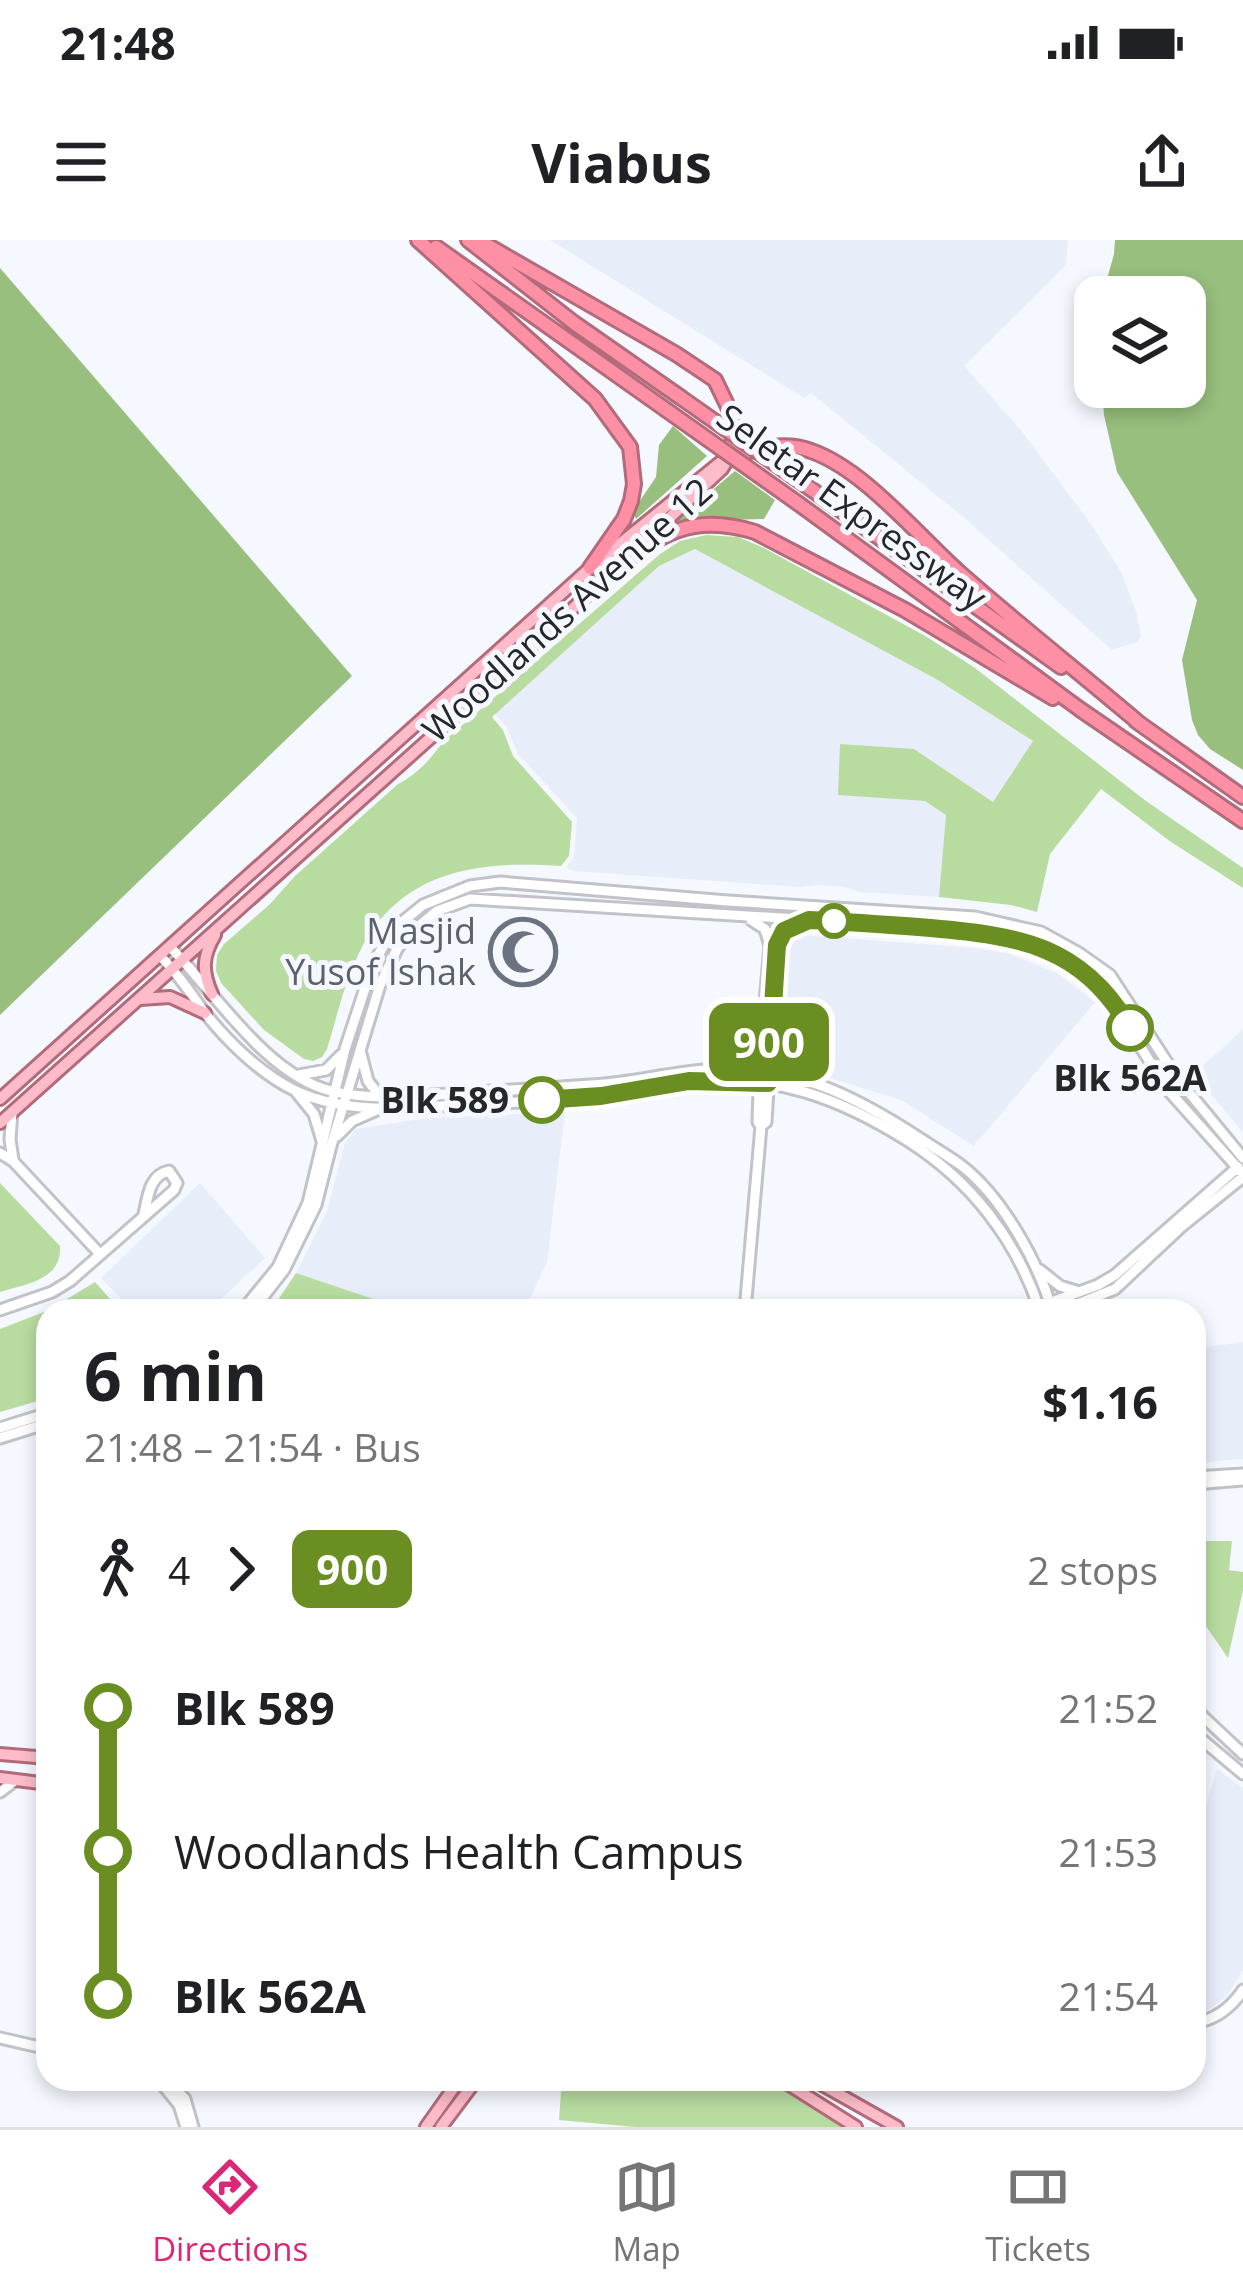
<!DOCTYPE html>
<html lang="en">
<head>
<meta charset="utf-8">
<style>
	:root { --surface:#fff; --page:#f6f6f6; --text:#202124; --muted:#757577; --line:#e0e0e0; --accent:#db2777 }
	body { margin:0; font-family:"Open Sans",sans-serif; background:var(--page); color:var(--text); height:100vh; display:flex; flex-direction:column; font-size:45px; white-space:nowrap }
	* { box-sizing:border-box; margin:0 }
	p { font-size:39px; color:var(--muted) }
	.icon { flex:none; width:66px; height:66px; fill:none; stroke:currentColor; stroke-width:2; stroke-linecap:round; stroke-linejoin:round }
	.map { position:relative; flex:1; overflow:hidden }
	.sheet { position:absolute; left:36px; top:1059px; width:1170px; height:792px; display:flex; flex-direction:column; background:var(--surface); border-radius:36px; box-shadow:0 6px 18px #0003 }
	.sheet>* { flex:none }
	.badge { padding:0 24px; border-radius:18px; font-size:42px; line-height:78px }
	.tools { position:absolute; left:1074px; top:36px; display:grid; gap:24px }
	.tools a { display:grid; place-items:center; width:132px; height:132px; border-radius:24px; background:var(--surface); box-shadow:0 6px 18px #0003; font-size:60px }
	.map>.badge { position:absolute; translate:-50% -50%; box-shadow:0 0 0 6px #fff }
	.legs { display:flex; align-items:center; gap:18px; height:132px; padding:0 48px; font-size:39px }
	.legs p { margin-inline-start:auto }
	.headline { display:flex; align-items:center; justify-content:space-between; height:204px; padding:0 48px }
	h1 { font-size:66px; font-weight:700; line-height:90px }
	ul { padding:0 48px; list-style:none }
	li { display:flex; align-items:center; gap:42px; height:144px; font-size:45px }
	li i { display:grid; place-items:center; width:18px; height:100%; margin:0 15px; background:currentColor }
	li i::after { content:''; width:30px; height:30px; margin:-15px; border:9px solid; border-radius:50%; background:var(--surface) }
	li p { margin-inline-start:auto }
	li:first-child i { background:linear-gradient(#0000 50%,currentColor 0) }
	li:last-child i { background:linear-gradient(currentColor 50%,#0000 0) }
	.status { display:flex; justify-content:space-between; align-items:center; height:84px; padding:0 60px; background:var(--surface); direction:ltr }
	.status svg { height:33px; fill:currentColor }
	header { display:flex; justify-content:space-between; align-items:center; height:156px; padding:0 48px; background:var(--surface); font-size:54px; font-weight:700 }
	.menu { display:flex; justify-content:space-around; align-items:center; height:168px; border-top:3px solid var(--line); background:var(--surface); font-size:33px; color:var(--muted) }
	.menu a { display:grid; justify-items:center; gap:6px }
	.menu .active { color:var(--accent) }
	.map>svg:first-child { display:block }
</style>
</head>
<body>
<div class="status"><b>21:48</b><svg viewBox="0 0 49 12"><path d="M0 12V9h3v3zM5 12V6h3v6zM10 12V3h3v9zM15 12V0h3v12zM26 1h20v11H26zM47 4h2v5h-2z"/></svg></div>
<header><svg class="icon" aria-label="menu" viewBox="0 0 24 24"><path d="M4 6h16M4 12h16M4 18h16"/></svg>Viabus<svg class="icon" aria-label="share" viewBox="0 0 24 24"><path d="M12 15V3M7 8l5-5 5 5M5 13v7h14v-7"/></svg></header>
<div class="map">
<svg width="1243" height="1887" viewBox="0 0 1243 1887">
	<rect width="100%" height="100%" fill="#f5f8fe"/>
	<path fill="#e8edfa" d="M 550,0 L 1068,0 L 1066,25 L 964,126 L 1020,189 L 1091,284 L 1121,332 L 1136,371 L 1141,396 L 1137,402 L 1112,410 L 962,276 L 811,153 L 804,158 Z
		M 695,309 L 936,439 L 1034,502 L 993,562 L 914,509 L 838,554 L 925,561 L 946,575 L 939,657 L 859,652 L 845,647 L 818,645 L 800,647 L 573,631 L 566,627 L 574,617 L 577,578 L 518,514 L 506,486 L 495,474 L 659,326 Z
		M 802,695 L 977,708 L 1010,714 L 1057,733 L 1095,762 L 974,906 L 901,860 L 784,824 L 779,812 L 786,713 L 791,701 Z
		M 1243,789 L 1243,892 L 1194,834 Z
		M 565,872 L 547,1022 L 524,1071 L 409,1071 L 296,1033 L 327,971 L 345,903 L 356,889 L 426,878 Z
		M 200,943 L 265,1018 L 208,1071 L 133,1071 L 101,1038 Z
		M 1243,1102 L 1243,1219 L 1216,1221 L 1194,1226 L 1194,1109 Z
		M 1217,1529 L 1243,1548 L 1243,1730 L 1226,1757 L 1207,1771 L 1194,1774 L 1194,1605 Z"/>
	<path fill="#b8dca0" d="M 706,295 L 738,297 L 764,308 L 927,397 L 975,428 L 1146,561 L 1243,628 L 1243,648 L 1171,602 L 1101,549 L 1050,614 L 1037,672 L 1011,665 L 939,657 L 946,575 L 925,561 L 838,555 L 840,504 L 914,509 L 993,562 L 1033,501 L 936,439 L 695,309 L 659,326 L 492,477 L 503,490 L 513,516 L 572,582 L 569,616 L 561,626 C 475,620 395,631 356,720 C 343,748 336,780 327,809 L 322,817 L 313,821 L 304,819 L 264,790 L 221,743 L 216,731 L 217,715 L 224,704 L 270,664 L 295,636 L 398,544 C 418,534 431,518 444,501 L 660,314 L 680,301 Z
		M 0,943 L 60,1006 C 62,1040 26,1044 0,1052 Z
		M 296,1033 L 409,1071 L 304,1071 L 278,1060 Z
		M 95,1042 L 121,1071 L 48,1071 L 48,1158 L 0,1172 L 0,1089 L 49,1070 Z
		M 1194,1301 L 1232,1301 L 1229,1330 L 1243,1332 L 1243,1350 L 1228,1418 L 1194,1369 Z
		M 562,1839 L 779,1839 L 857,1887 L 635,1887 L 559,1880 Z"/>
	<path fill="#98bf7d" d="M 1115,0 L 1243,0 L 1243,530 L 1210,509 L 1198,495 L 1192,480 L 1182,420 L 1197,360 L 1117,232 L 1104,175 L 1102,147 L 1185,147 L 1185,57 L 1102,57 L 1114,14 Z
		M 0,28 L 352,436 L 0,775 Z
		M 673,186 L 707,216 L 636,279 L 633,271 L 656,237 L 659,205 Z
		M 735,231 L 775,260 L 764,279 L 676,281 Z"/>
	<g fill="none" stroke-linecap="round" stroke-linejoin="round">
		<g stroke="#c1c3c9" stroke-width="15">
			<path id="minor" d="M 170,707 C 215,752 266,835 331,851 C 371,861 418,856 459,853 C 507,850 556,848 604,844 C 637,841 670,833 704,830 C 791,823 853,854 924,901 C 936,909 950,917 962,926 C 1002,957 1039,1023 1052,1071
				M 160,716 C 178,733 190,753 205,773 C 228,802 261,834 294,850 C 344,874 403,869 456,865 C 505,862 554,862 602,856 C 633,853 662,844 693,841 C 775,834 840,858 908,901 C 971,941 1017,1000 1040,1071
				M 361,814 L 368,841 L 379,855
				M 299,835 L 326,830 L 341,815
				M 297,853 L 314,874 L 322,901
				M 12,872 L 10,899 L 13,920
				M 761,886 L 766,882 L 777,705 L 784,691 L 804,681
				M 337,896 L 352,881 L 377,870
				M 0,913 L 13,921 L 100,1014
				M 1040,1030 L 1060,1046 L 1076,1051
				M 1049,1063 L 1098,1045 L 1115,1035 L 1238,927
				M 0,1070 L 52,1052 L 70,1041 L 174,950 L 177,943 L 169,931 C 149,935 148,957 144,974
				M 242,1071 L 278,1027 L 308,963 L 345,809 L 373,724 L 387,700 L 402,682 L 423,665 L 470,646 L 500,642 L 728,661 L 975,677 L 1041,692 L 1079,713 L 1110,735 L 1178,839 L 1243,918
				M 252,1071 L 284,1030 L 316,965 L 331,906 L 380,745 L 397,709 L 407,696 L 437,671 L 470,659 L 896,685 L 989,693 L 1030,703 L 1063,718 L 1103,747 L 1167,849 L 1243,934
				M 745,1071 L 761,886 L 758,882 L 760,818 L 770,706 L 765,689 L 751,680
				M 1060,1071 L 1115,1049 L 1181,987 L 1243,937
				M 0,1188 L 48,1173
				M 0,1198 L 48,1183
				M 1194,1237 L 1243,1234
				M 1194,1244 L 1243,1240
				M 1194,1468 L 1243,1514
				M 1194,1493 L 1243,1534
				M 0,1552 L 16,1540
				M 1194,1783 C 1215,1780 1231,1768 1243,1750
				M 0,1798 L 48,1809
				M 158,1839 L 179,1865 L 186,1887
				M 168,1840 L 185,1859 L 193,1887"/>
		</g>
		<g stroke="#b26b7a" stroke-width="16">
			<path id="major" d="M 634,311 L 722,229 L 730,216
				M 212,754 C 202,731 202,717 215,695
				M 140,759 L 170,757 L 205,773
				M 0,859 L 590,328 L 722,221
				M 0,883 L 543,397 L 612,331
				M 0,1514 L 48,1518
				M 0,1538 L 48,1544
				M 780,1839 L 856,1887
				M 812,1839 L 897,1887
				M 426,1887 L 460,1839
				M 441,1887 L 477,1839"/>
		</g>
		<g stroke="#b26b7a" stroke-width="18">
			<path id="highway" d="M 418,0 L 595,159 L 630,207 L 634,244 L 631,261 L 624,279 L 590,328
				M 468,0 L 574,83 L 680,157
				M 478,0 L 676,114 L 715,140 L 732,175 L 734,193 L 730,216 C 756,209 785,201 811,211 C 864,229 919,297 961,334 C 1019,385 1080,433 1139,483
				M 436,7 L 665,169
				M 811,249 L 1061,427
				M 799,264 L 1081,470 L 1243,581
				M 606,336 C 658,297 688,271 755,292 L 905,370 L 1053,458
				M 1136,481 L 1243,557"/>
		</g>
		<use href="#minor" stroke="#fff" stroke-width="9"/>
		<use href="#major" stroke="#febcca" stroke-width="10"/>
		<use href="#highway" stroke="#fe90a6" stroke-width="12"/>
		<g stroke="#b26b7a" stroke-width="18" stroke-linecap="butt">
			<path id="highway-bridge" d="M 680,157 L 811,249
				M 665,169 L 799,264"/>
		</g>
		<use href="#highway-bridge" stroke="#fe90a6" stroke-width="12"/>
	</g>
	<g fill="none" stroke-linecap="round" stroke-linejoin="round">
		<g stroke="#fff" stroke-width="27">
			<path id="line-1" d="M 542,860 L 601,856 L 689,841 L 768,843 L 777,705 L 784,691 L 809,680 C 850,682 891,685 931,688 C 1019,696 1082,705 1130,788"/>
		</g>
		<use href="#line-1" stroke="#6b8e23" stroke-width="18"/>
	</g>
	<defs>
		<g id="mosque-ring" transform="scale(3.45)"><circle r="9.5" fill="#f5f8fe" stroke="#6b7280" stroke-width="1.5"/><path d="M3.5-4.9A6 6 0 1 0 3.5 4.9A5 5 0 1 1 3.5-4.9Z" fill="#6b7280"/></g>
	</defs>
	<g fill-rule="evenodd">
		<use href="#mosque-ring" x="523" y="712"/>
	</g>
	<g fill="#fff" stroke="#6b8e23" stroke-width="6">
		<circle cx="834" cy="681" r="15"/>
		<circle cx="1130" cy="788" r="21"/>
		<circle cx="542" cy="860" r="21"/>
	</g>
	<g text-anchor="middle" stroke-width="10" stroke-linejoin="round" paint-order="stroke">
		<g font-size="36" fill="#262729" stroke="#f5f8fe">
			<text transform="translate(852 267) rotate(36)" y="13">Seletar Expressway</text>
			<text transform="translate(567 370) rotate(-42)" y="13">Woodlands Avenue 12</text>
		</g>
		<g font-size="36" fill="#5b616d" stroke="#f5f8fe" text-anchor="end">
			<text x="476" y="704">Masjid<tspan x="476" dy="41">Yusof Ishak</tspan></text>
		</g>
		<g font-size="36" font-weight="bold" fill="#262729" stroke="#f5f8fe">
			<text x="1130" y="851">Blk 562A</text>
			<text x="509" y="873" text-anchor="end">Blk 589</text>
		</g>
	</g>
</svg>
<div class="tools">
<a><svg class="icon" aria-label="layers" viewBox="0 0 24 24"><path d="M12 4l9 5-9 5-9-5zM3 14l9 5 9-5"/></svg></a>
</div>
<b class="badge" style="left:769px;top:802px;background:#6b8e23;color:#fff">900</b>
<section class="sheet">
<div class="headline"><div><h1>6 min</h1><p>21:48 – 21:54 · Bus</p></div><b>$1.16</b></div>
<div class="legs"><svg class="icon" aria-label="walk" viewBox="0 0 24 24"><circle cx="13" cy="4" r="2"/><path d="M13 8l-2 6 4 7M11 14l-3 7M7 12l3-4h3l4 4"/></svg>4<svg class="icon" aria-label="forward" viewBox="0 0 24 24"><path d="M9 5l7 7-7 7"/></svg><b class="badge" style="background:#6b8e23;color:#fff">900</b><p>2 stops</p></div>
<ul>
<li><i style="color:#6b8e23"></i><b>Blk 589</b><p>21:52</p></li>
<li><i style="color:#6b8e23"></i><span>Woodlands Health Campus</span><p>21:53</p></li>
<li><i style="color:#6b8e23"></i><b>Blk 562A</b><p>21:54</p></li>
</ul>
</section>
</div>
<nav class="menu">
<a class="active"><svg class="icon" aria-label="directions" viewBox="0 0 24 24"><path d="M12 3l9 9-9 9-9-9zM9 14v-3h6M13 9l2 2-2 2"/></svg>Directions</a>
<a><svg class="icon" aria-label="map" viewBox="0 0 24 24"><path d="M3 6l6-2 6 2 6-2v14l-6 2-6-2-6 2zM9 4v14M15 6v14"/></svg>Map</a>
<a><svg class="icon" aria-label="tickets" viewBox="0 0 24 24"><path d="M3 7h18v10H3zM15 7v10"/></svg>Tickets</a>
</nav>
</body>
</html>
